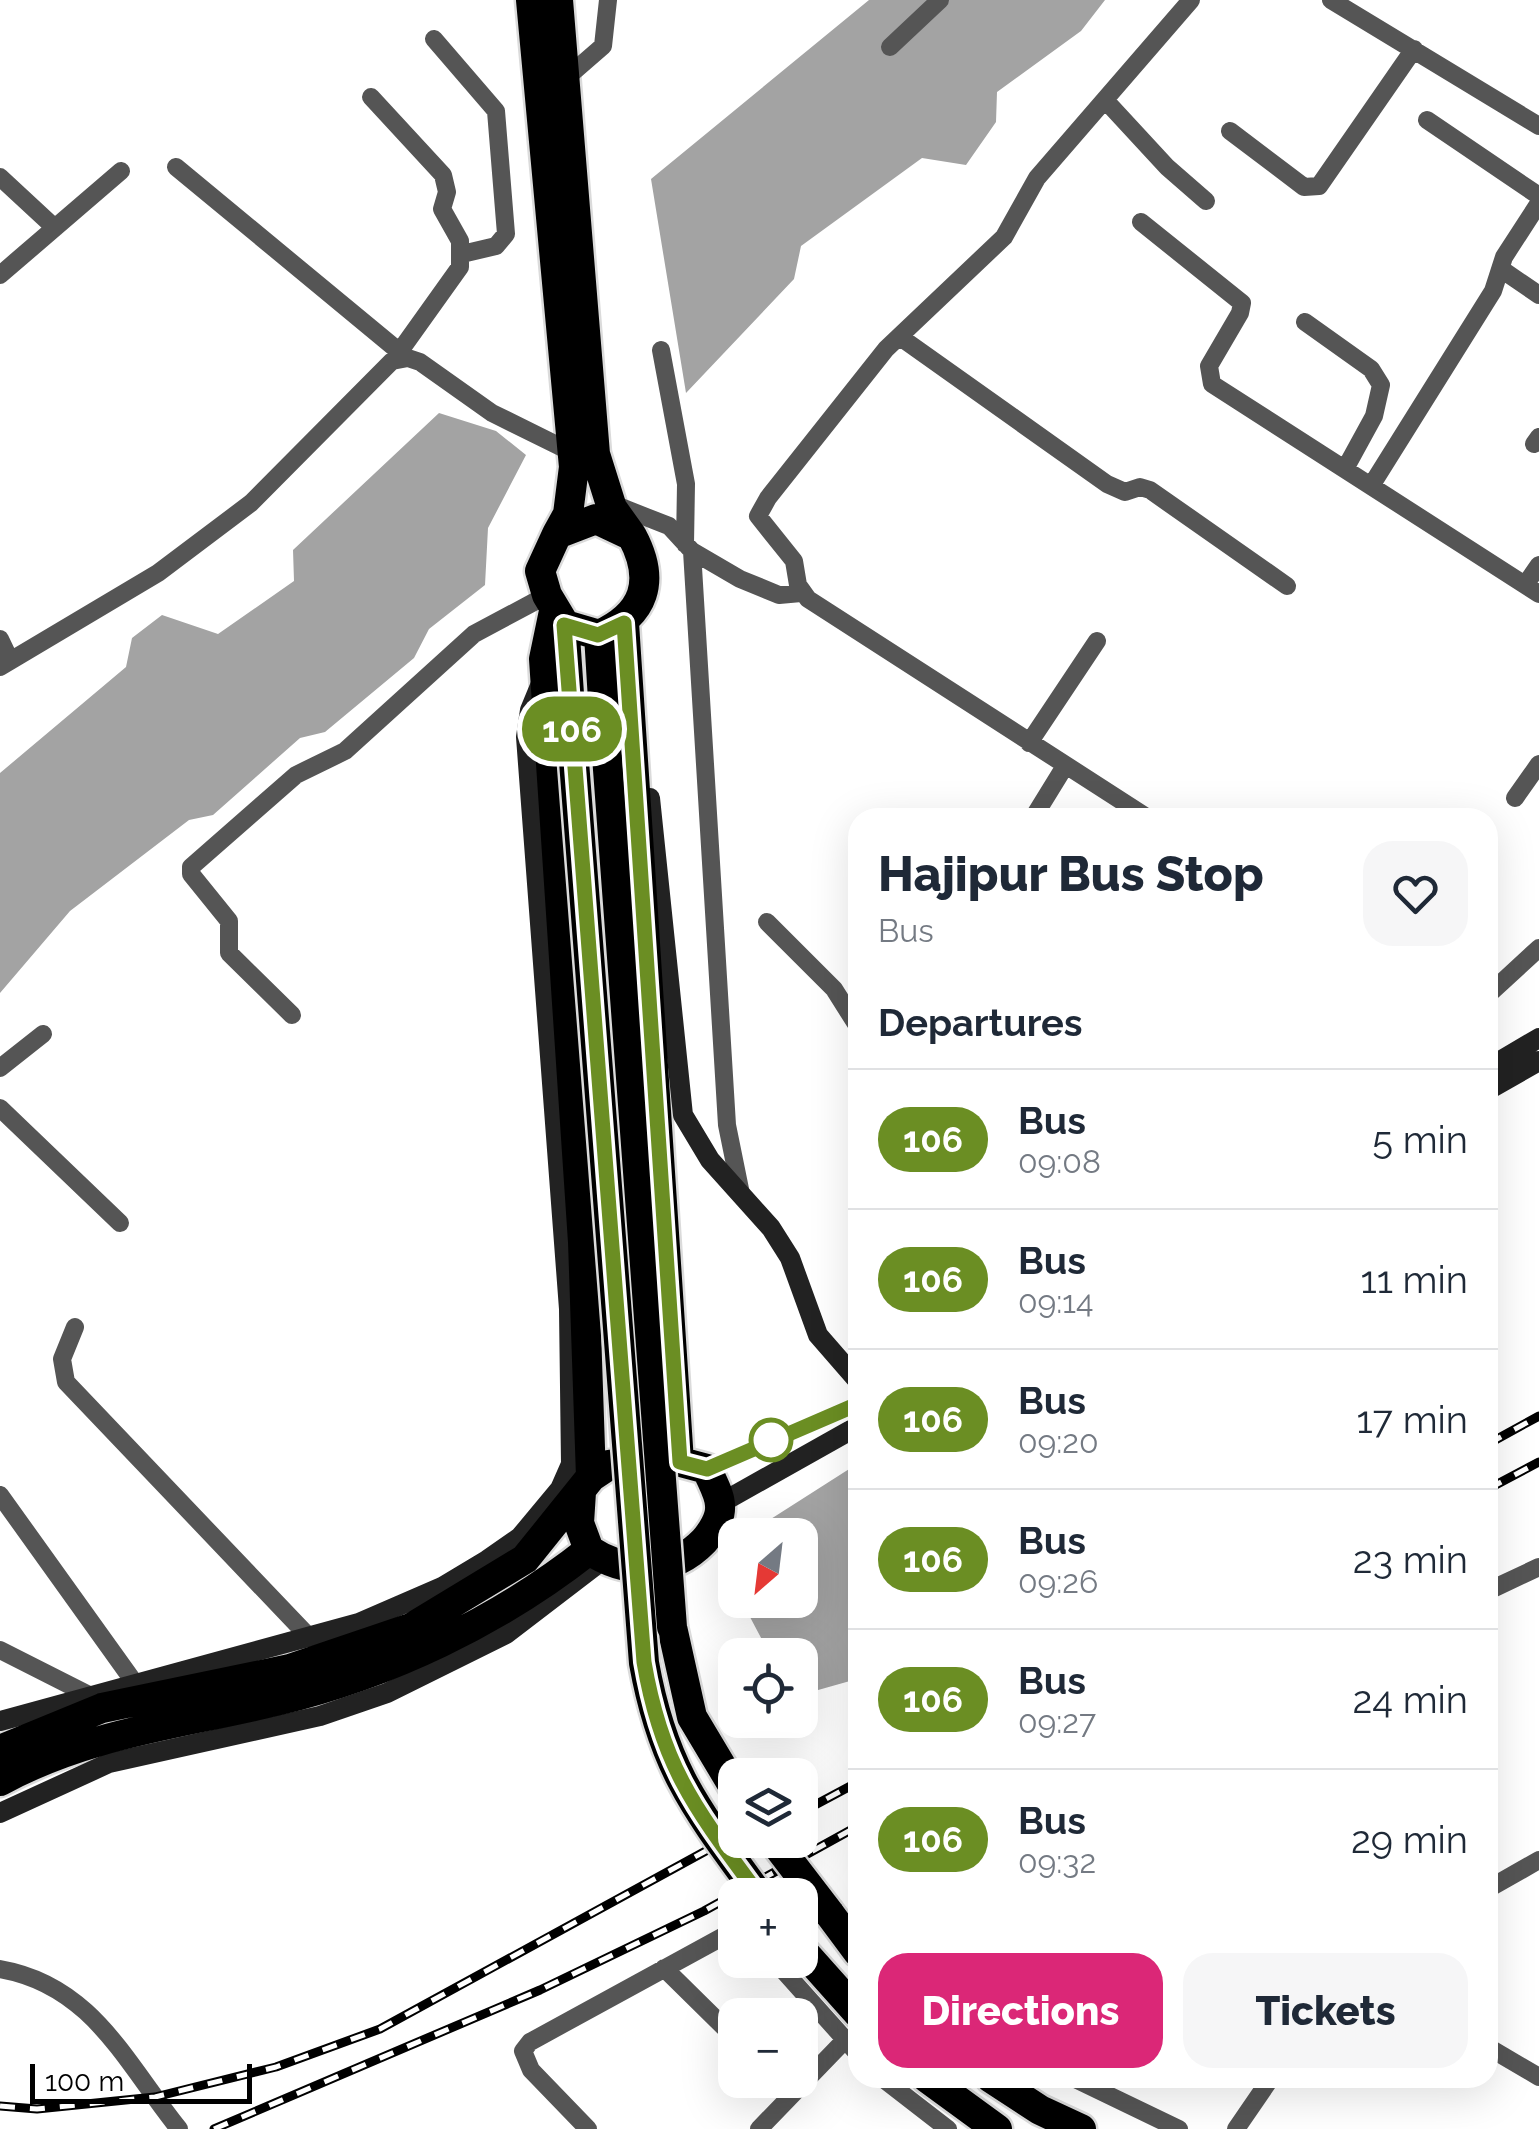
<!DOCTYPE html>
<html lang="en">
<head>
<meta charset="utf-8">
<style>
	:root { --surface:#fff; --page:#f6f6f7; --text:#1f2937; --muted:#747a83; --line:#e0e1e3; --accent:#db2777 }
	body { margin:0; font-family:Raleway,sans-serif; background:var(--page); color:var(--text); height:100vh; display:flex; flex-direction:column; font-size:38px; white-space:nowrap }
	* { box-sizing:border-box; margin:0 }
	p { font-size:32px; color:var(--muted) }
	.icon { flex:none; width:55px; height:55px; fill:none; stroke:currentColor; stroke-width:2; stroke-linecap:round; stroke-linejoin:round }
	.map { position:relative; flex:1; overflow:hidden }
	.drawer { position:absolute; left:848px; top:808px; width:650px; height:1280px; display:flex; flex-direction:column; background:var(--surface); border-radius:30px; box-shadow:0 10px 40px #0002 }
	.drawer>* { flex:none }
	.badge { padding:0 20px; border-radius:32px; font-size:35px; line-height:65px }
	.needle { width:65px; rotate:208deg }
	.tools { position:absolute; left:718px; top:1518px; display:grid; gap:20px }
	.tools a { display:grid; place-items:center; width:100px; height:100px; border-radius:20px; background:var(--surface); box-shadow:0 10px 40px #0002; font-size:50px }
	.scale { position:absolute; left:30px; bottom:25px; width:222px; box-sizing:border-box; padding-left:10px; border:5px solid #000; border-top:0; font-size:28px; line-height:35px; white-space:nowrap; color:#000; -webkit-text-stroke:8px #fff; paint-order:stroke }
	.map>.badge { position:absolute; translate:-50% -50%; box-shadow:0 0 0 5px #fff }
	h2 { padding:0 30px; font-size:38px; line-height:90px }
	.round { display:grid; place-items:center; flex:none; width:105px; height:105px; border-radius:30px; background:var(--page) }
	.head { display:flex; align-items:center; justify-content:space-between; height:170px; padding:0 30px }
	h1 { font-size:48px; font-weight:800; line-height:75px }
	.cta { display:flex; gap:20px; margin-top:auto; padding:20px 30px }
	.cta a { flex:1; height:115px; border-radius:30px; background:var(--accent); color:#fff; font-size:40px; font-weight:800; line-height:115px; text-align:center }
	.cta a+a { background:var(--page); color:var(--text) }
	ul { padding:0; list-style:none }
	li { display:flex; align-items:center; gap:30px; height:140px; padding:0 30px; border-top:2px solid var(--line) }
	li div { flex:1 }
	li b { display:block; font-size:38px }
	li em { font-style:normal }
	li .badge { min-width:110px; font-weight:700; text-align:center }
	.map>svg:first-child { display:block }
</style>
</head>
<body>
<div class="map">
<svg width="1539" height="2129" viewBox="0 0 1539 2129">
	<rect width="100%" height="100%" fill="#fff"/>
	<path fill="#a3a3a3" d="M 869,0 L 1105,0 L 1081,31 L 997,92 L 996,122 L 966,165 L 922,158 L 801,246 L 794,279 L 686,393 L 651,179 Z
		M 439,413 L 496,431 L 526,455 L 488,528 L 485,585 L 429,629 L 414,658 L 325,732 L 300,738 L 213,815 L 189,820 L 70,911 L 0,993 L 0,773 L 126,667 L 132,638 L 162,615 L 218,634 L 294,581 L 293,550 Z
		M 857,1464 L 857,1679 L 804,1694 L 800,1690 L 800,1655 L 770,1655 L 741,1600 L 800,1600 L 800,1535 L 758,1535 L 763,1524 Z"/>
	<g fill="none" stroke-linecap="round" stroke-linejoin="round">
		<g stroke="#dbdbdb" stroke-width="35">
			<path id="highway" d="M 531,0 L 574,467 L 568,514 L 557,534
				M 558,0 L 595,454 L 612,508 L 632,536
				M 596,519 L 632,536 C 656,581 645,614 599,635 L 565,625 L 547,595 L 540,571 L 557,534 Z
				M 554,611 L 544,659 L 583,1242 L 591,1477
				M 624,623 L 679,1462
				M 599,635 L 604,716
				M 565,636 L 571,723
				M 672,1627 L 692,1717 L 735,1789
				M 0,1750 L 102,1708 L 290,1669 L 411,1628 L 525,1559 L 591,1477 L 609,1465 L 666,1458 L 707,1469 C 711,1480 720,1494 720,1506 C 721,1518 712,1532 704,1541 C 671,1575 627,1575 589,1550 L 579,1523 L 581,1492
				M 0,1781 C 88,1733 181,1724 276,1701 C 388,1674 498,1622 589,1550
				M 829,1913 L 858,1952
				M 800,1948 L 858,2013
				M 927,2078 L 997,2129
				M 991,2078 L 1040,2110 L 1081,2129"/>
		</g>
		<path stroke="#555" stroke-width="18" d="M 1331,0 L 1539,126
			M 434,39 L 496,111 L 506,234 L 496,246 L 462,254
			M 890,47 L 940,0
			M 565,79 L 603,46 L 608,0
			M 371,97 L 443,175 L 447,192 L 442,209 L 460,241 L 460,267 L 400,351
			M 1106,101 L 1167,167 L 1206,201
			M 1427,120 L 1539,196
			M 1230,131 L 1304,187 L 1319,186 L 1414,49
			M 176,167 L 407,358
			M 0,177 L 55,228
			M 1141,222 L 1242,303 L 1240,313 L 1209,366 L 1212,384 L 1539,594
			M 1501,269 L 1539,295
			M 0,275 L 121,171
			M 1305,322 L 1371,369 L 1381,385 L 1374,416 L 1345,469
			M 900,337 L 1107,484 L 1125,492 L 1140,487 L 1150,490 L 1287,586
			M 661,350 L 686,484 L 685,544
			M 1534,444 L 1539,437
			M 1371,486 L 1493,291 L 1504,257 L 1539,203
			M 613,504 L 669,526 L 692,551 L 740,579 L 779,595 L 801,593
			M 692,551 L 727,1125 L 741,1194
			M 1525,585 L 1539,565
			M 0,639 L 10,660
			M 0,667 L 158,573 L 251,503 L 392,361 L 408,358 L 420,362 L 492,413 L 573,453
			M 1029,743 L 1097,641
			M 1515,798 L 1539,764
			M 1033,818 L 1065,766
			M 1148,818 L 808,599 L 798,585 L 794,561 L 758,516 L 768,498 L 886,349 L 1004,237 L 1037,178 L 1191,0
			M 767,922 L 834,989 L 858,1027
			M 1488,995 L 1539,948
			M 292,1015 L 229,953 L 229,921 L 191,874 L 191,867 L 296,775 L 345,751 L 474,634 L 547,595
			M 0,1068 L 43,1034
			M 0,1108 L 120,1223
			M 75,1327 L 62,1359 L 66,1382 L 310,1638
			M 0,1495 L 134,1682
			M 1488,1591 L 1539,1567
			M 0,1650 L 87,1694
			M 1488,1889 L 1539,1860
			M 774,1960 L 858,2054
			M 664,1968 L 735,2038
			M 0,1969 C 92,1985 125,2062 179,2129
			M 1488,2047 L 1539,2077
			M 882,2078 L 948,2129
			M 1073,2078 L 1179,2129
			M 588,2129 L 531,2070 L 523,2051 L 530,2042 L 735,1930
			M 759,2129 L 844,2041
			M 1236,2129 L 1271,2078"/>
		<path stroke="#222" stroke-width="20" d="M 650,798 L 683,1115 L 710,1160 L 771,1228 L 790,1258 L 818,1335 L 858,1381
			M 1488,1068 L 1539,1038
			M 1488,1090 L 1539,1061
			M 707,1469 L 858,1404
			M 721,1503 L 858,1426
			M 0,1721 L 359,1623 L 442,1587 L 487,1560 L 520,1537 L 560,1489 L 571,1464 L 569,1309 L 526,737 L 530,710 L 542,681
			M 0,1813 L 109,1763 L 320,1716 L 387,1693 L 506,1634 L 604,1559"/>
		<use href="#highway" stroke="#000" stroke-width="30"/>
		<g stroke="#000" stroke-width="9">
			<path id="rail" d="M 1488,1444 L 1539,1416
				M 1488,1489 L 1539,1462
				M 800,1813 L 858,1782
				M 0,2106 L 37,2109 L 155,2097 L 276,2067 L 380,2029 L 735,1835
				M 214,2129 L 540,1990 L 704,1911 L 858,1826"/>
		</g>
		<use href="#rail" stroke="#fff" stroke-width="5" stroke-dasharray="15" stroke-linecap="butt"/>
		<g stroke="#dbdbdb" stroke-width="35" stroke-linecap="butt">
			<path id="highway-bridge" d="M 604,716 L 672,1627
				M 571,723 L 644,1663 C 663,1769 697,1810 759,1895
				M 773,1840 L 829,1913"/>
		</g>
		<use href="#highway-bridge" stroke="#000" stroke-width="30"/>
	</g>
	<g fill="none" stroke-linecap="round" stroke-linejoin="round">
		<g stroke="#fff" stroke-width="22">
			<path id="line" d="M 759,1895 C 697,1811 662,1768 644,1662 L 564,625 L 598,635 L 624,623 L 680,1462 L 707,1469 L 858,1404"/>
		</g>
		<use href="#line" stroke="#6b8e23" stroke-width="15"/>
	</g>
	<circle fill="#fff" stroke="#6b8e23" stroke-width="5" cx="771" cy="1440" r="20"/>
</svg>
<div class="tools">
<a><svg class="needle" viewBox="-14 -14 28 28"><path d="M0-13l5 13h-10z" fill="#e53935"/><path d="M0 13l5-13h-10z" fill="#747a83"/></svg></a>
<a><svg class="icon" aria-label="locate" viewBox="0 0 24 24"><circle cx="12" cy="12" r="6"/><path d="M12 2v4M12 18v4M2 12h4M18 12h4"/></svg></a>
<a><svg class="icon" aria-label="layers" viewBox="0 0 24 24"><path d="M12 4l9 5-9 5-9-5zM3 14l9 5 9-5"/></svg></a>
<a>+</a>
<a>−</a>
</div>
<div class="scale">100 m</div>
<b class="badge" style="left:572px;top:729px;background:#6b8e23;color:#fff">106</b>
<section class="drawer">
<div class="head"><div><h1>Hajipur Bus Stop</h1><p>Bus</p></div><a class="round"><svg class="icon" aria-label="heart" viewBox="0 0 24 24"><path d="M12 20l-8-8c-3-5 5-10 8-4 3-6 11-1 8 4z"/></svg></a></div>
<h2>Departures</h2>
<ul>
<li><span class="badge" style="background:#6b8e23;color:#fff">106</span><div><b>Bus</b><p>09:08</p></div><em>5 min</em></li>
<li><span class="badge" style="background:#6b8e23;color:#fff">106</span><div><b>Bus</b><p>09:14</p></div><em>11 min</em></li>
<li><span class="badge" style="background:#6b8e23;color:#fff">106</span><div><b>Bus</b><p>09:20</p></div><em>17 min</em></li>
<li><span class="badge" style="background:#6b8e23;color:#fff">106</span><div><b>Bus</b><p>09:26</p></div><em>23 min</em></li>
<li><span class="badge" style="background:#6b8e23;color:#fff">106</span><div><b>Bus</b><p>09:27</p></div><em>24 min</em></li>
<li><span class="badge" style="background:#6b8e23;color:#fff">106</span><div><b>Bus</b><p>09:32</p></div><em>29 min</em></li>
</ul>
<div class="cta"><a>Directions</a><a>Tickets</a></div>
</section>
</div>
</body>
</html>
